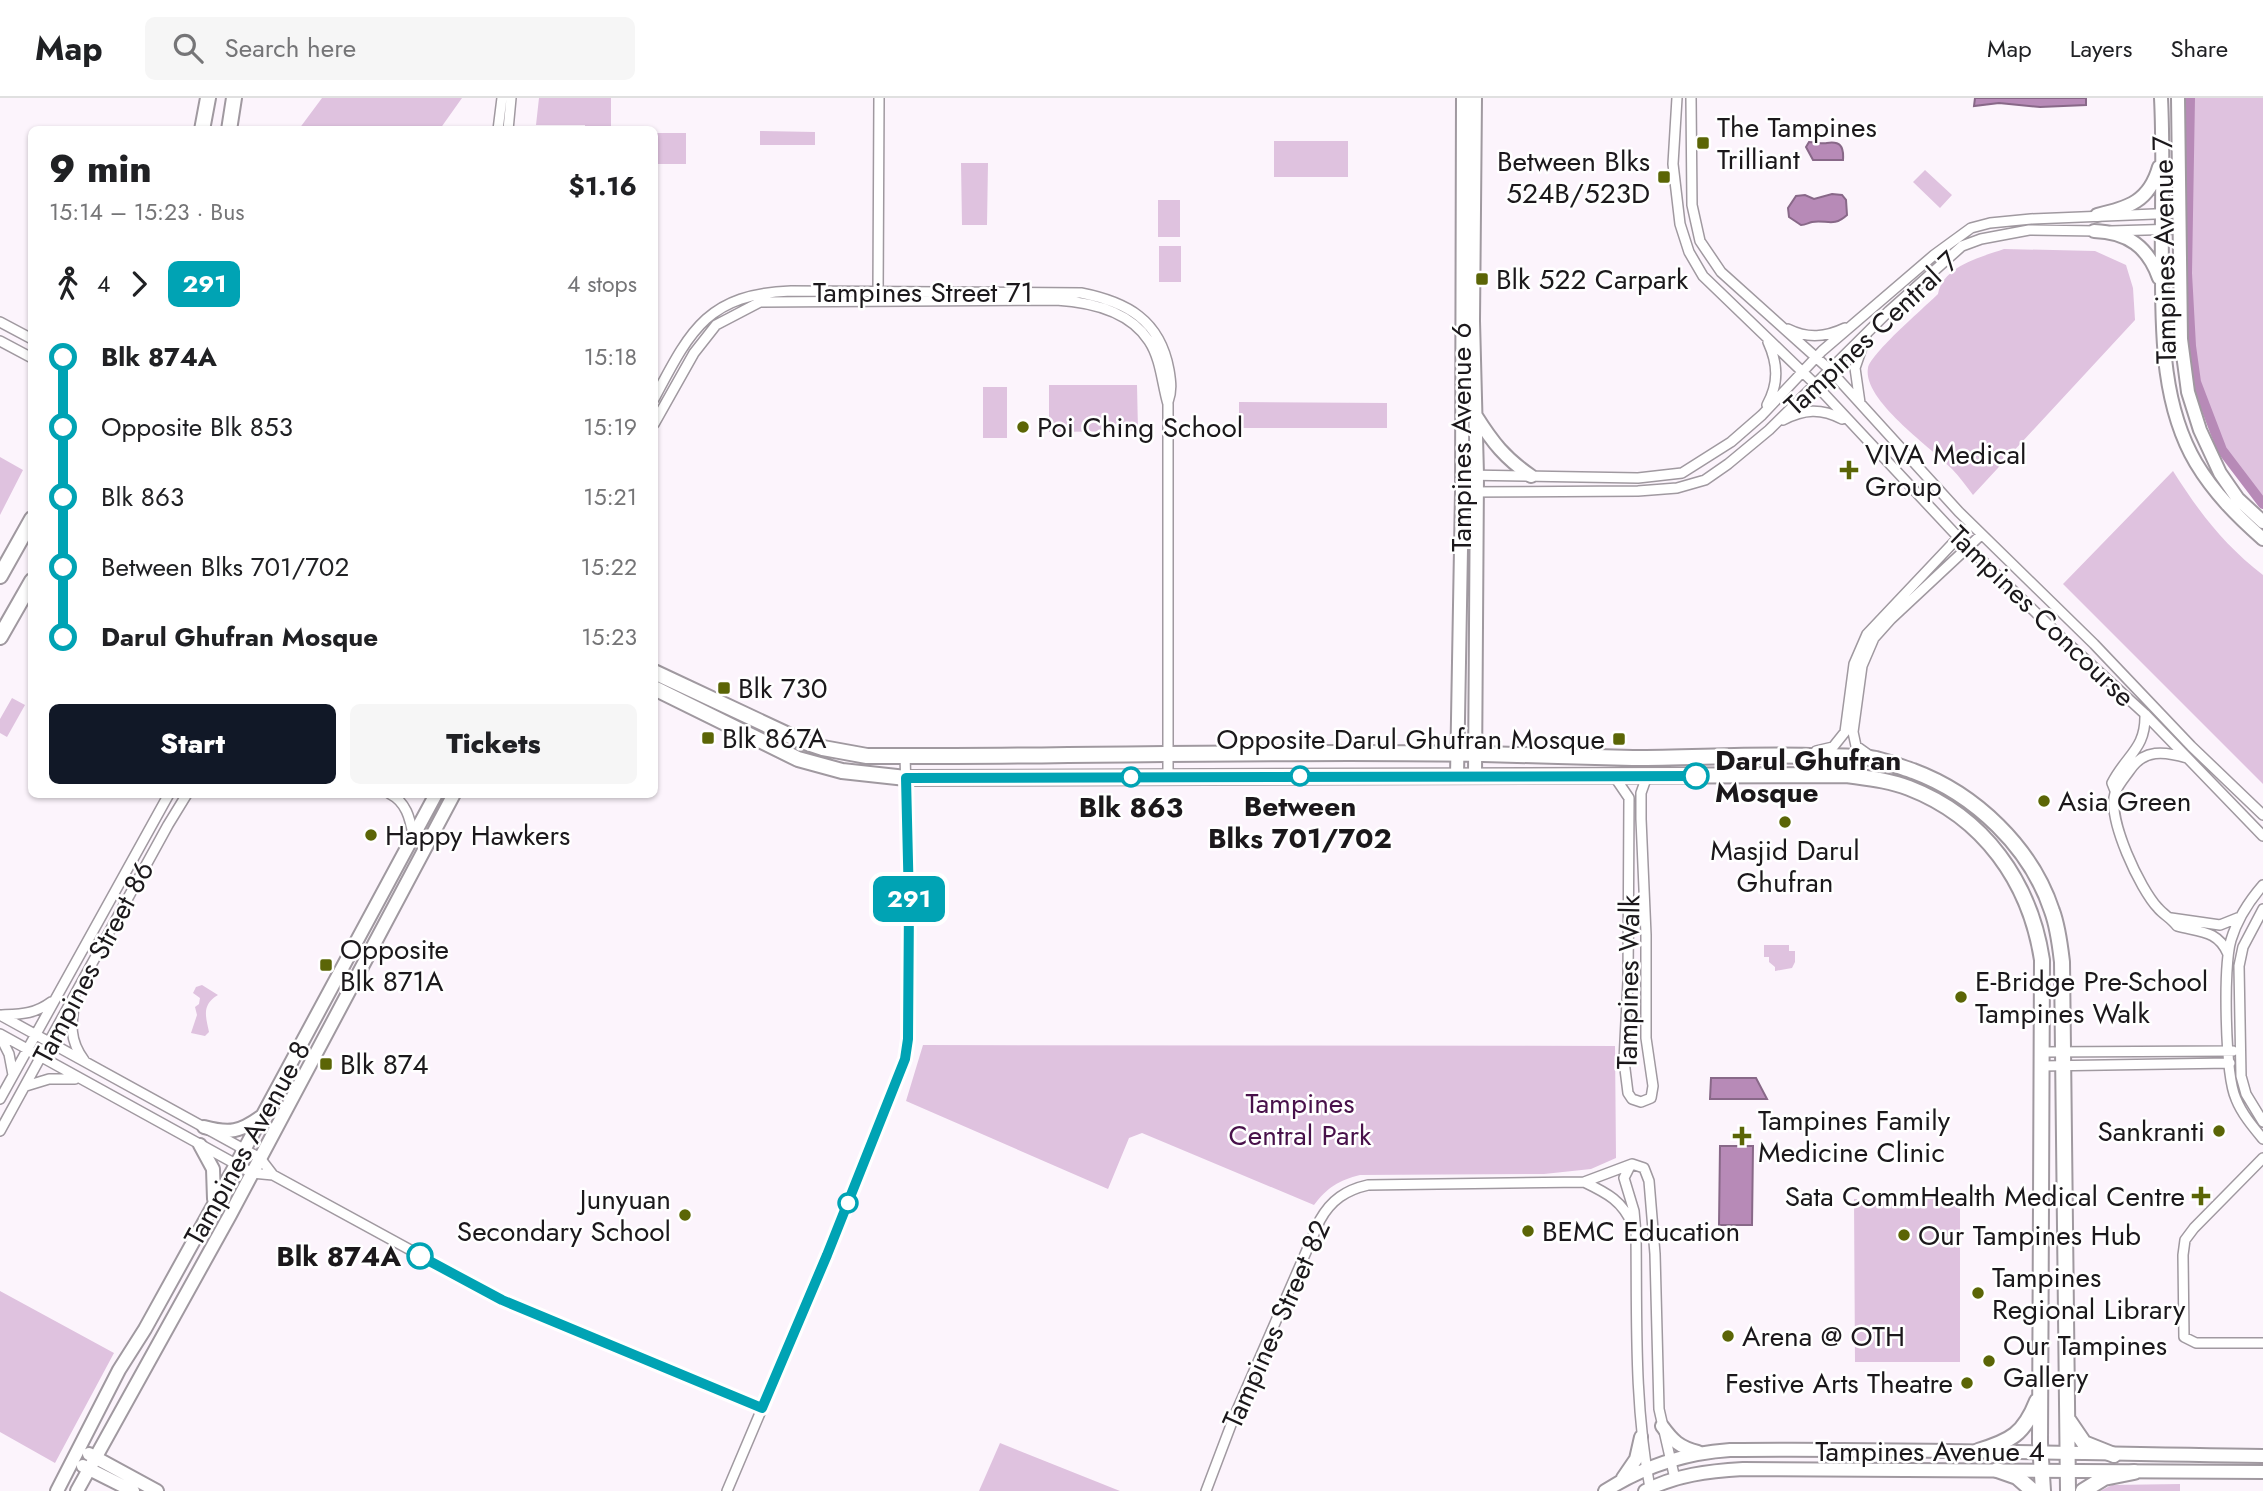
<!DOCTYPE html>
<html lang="en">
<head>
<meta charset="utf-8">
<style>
	:root { --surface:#fff; --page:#f6f6f6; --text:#202124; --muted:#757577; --line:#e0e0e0; --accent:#111827 }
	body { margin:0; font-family:Jost,sans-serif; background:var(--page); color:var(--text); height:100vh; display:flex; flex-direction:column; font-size:26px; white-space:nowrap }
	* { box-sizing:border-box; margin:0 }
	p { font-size:23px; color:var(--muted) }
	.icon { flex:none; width:38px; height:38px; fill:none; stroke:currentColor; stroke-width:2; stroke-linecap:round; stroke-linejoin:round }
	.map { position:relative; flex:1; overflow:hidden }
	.side { position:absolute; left:28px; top:28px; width:630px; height:672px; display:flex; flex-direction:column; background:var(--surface); border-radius:10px; box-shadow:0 2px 5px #0004 }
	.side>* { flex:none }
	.badge { padding:0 14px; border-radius:10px; font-size:24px; line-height:46px }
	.map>.badge { position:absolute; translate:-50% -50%; box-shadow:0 0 0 4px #fff }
	.legs { display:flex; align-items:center; gap:10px; height:77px; padding:0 21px; font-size:23px }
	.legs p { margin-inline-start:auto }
	.overview { display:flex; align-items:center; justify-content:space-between; height:119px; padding:0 21px }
	h1 { font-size:38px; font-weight:800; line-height:52px }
	.action { display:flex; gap:14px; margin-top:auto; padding:14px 21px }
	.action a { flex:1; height:80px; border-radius:10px; background:var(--accent); color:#fff; font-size:28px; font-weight:800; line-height:80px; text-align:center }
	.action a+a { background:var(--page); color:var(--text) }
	ul { padding:0 21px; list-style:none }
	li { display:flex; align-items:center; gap:24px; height:70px; font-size:26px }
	li i { display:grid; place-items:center; width:10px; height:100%; margin:0 9px; background:currentColor }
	li i::after { content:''; width:18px; height:18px; margin:-9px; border:5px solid; border-radius:50%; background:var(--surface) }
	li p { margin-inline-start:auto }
	li:first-child i { background:linear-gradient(#0000 50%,currentColor 0) }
	li:last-child i { background:linear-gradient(currentColor 50%,#0000 0) }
	header { display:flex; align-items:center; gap:42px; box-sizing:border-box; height:98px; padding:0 35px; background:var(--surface); border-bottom:2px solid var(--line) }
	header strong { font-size:33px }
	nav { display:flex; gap:38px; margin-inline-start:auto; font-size:24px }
	.search { width:490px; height:63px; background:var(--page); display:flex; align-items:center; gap:18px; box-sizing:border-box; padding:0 24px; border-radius:10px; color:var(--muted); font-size:26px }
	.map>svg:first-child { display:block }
</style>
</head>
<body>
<header>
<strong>Map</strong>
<div class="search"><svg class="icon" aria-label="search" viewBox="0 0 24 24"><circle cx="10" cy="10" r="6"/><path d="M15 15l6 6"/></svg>Search here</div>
<nav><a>Map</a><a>Layers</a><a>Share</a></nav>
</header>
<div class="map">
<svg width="2263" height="1393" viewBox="0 0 2263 1393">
	<rect width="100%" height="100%" fill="#fcf4fc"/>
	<path fill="#dfc2df" d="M 322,0 L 462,0 L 440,31 L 299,31 Z
		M 539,0 L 611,0 L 611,31 L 585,31 L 585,27 L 536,27 Z
		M 2192,0 L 2263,0 L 2263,403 C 2191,327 2192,247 2192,149 C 2192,100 2192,50 2192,0 Z
		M 760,33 L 815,34 L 815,47 L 760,47 Z
		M 655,35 L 686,35 L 686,66 L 655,66 Z
		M 1274,43 L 1348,43 L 1348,79 L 1274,79 Z
		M 961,65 L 988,65 L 987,127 L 962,127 Z
		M 1925,72 L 1952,97 L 1940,110 L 1913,84 Z
		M 1158,102 L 1180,102 L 1180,139 L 1158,139 Z
		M 1159,148 L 1181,148 L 1181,184 L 1159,184 Z
		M 2004,151 L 2095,153 L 2126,167 L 2133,190 L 2135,222 L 1973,397 C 1966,388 1960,379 1952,371 C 1932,350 1862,302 1868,270 C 1871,255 1925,209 1938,196 C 1943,168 1981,159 2004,151 Z
		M 1049,287 L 1137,287 L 1138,333 L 1049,334 Z
		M 983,289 L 1007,289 L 1007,340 L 983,340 Z
		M 1239,304 L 1387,305 L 1387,330 L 1239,330 Z
		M 0,359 L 23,372 L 0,417 Z
		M 2173,373 C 2199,414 2224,447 2263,477 L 2263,686 L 2063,486 Z
		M 12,600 L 25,607 L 7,639 L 0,635 L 0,621 Z
		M 1764,847 L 1789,847 L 1789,853 L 1795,853 L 1795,864 L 1792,870 L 1775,873 L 1775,869 L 1769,864 L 1769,859 L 1764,859 Z
		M 202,887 L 218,897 C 201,907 206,919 209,934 L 205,938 L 191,935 L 197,917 L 195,909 L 199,906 L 200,900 L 193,895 L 196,889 Z
		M 923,947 L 1615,948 L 1616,1060 L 1591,1071 L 1544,1076 L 1360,1077 C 1339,1082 1327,1090 1314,1107 L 1142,1035 L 1129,1040 L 1108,1091 L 906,1003 Z
		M 1854,1101 L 1960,1101 L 1960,1264 L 1855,1264 Z
		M 0,1193 L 114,1255 L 55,1365 L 0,1334 Z
		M 1000,1345 L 1120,1393 L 979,1393 Z
		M 2180,1386 L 2180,1393 L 2100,1393 L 2112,1387 Z"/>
	<path fill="#b78ab7" stroke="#886888" stroke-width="2" d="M 1975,0 L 2086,0 L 2086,7 L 2040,9 L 1999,5 L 1974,8 Z
		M 1809,44 C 1815,44 1822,46 1827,45 C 1840,43 1844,48 1843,62 L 1813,62 L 1806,49 Z
		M 1832,96 L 1842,97 L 1846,102 L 1847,117 C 1833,130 1826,121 1812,124 C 1808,125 1805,127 1801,127 L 1789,119 L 1788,110 L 1796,98 L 1805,97 L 1814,101 Z
		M 1711,980 L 1756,980 L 1767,1001 L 1710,1001 Z
		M 1720,1048 L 1753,1048 L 1752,1127 L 1719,1127 Z"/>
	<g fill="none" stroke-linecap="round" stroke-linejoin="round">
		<path stroke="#b78ab7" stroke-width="10" d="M 2190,0 L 2187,175 L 2191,248 L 2196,284 L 2222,352 L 2263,406"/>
		<g stroke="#a099a0" stroke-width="12">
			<path id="street" d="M 1677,0 L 1673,66 L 1680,126 L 1689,154 L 1703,178 L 1815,286 L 1958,439 L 2062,540 L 2145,616 L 2263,738
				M 1691,0 L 1692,107 L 1700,143 L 1721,174 L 1829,271 L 1959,414 L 2094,546 L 2191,648 L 2263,717
				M 498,32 L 502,0
				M 508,32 L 511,0
				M 2111,133 L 2179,131
				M 878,197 L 879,0
				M 0,224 L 32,241
				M 1788,231 C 1808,241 1826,239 1845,230
				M 0,243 L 32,260
				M 654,301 C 690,233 707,196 791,193 L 1081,195 C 1127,204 1160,222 1169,272 C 1171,284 1172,293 1168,304
				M 1860,305 L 1855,270 L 1866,238
				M 1767,307 C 1779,285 1778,266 1768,244
				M 1783,322 C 1804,311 1821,310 1842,321
				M 654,326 L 694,255 L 716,227 L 760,204 L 1056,202 C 1090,204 1129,212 1149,243 C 1161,261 1162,286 1168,306 L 1168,679
				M 1462,377 L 1638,380 L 1682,375 L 1731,344 L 1762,317 L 1822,253 L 1934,157 L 1971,130 L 1990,125 L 2031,121 L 2179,115
				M 1462,394 L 1638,393 L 1677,390 L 1705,382 L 1728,366 L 1769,332 L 1889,213 L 1962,148 L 1981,141 L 2029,132 L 2097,133
				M 1816,653 L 1833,649 L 1845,634 L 1854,566 L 1867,536 L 1971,426
				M 1870,658 L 1856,648 L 1853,634 L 1862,568 L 1874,540 L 1891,521 L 1981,437
				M 2187,660 C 2164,653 2144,651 2130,672 C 2125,679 2118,687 2115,695 C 2107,721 2140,791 2158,810 C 2164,817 2171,820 2177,828 C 2199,834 2218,832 2228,856
				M 1614,678 L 1629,700 L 1628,883 L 1624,963 L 1628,995 L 1632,1001 L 1641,1004 L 1651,1000 L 1653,988 L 1646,940 L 1646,837 L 1641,721 L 1641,695 L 1647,678
				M 2116,695 L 2112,685 C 2127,656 2146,651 2145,616
				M 390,696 C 406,704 410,720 413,737
				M 2263,787 C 2250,802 2237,822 2231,842 C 2223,868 2225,977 2236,1001 C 2242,1016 2253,1029 2263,1041
				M 2263,811 L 2243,849 L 2239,868 L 2241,978 L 2246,996 L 2263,1024
				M 2171,820 L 2220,827 L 2240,819
				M 75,903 C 71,926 69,942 84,962
				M 0,917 L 260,1060 L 273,1077 L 502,1202 L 762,1310
				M 2,917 C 21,916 35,916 51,904
				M 0,936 L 252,1075 L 273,1077
				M 0,938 L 9,956 L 13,977
				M 2042,954 L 2233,953
				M 2042,968 L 2230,965
				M 26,988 L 49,981 L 75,981
				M 0,1001 L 169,696
				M 0,1033 L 168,727 L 187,696
				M 2263,1060 L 2194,1130 L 2185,1142 L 2183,1157 L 2184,1239 L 2196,1245 L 2263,1245
				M 1630,1068 L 1624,1080 L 1634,1113 L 1636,1136 C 1637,1221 1634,1306 1650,1390
				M 1584,1084 C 1607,1095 1623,1103 1633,1128
				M 727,1393 L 827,1157 L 905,961 L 908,941 L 909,805 L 905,657
				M 1206,1393 L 1234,1319 L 1320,1122 C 1331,1102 1346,1092 1368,1087 L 1584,1084 L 1632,1066 L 1644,1070 L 1649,1083 L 1655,1156 L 1659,1311 L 1675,1381"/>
		</g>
		<g stroke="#a099a0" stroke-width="16">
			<path id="secondary" d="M 1475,0 L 1473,223 L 1477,377 L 1475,678
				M 2161,0 C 2164,59 2161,118 2162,177 C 2162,240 2163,309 2196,365 C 2214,395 2237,418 2263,441
				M 2178,0 L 2181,241 L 2188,294 L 2200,332 L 2220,375 L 2238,401 L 2263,424
				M 2097,117 C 2129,109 2149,104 2159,69
				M 2094,133 C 2128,134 2148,149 2159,180
				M 1476,318 C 1493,345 1505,360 1531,378
				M 1457,678 L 1462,394 L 1463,0
				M 204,1029 C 230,1036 240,1034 262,1018
				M 200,1047 L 213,1071 L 214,1101
				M 1662,1328 C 1673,1343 1679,1349 1698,1354
				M 89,1356 L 157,1393
				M 83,1368 L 133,1393
				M 1623,1380 L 1636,1361 L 1641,1339
				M 57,1393 L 119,1272 L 145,1231 L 244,1052 L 436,696
				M 77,1393 L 230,1117 L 454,696
				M 1605,1393 C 1644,1368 1684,1355 1730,1352 C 1908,1350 2085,1356 2263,1358
				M 1645,1393 C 1675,1377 1709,1373 1743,1371 L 2263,1374"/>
		</g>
		<g stroke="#a099a0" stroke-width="18">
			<path id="primary" d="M 202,32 L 208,0
				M 229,32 L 234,0
				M 0,478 L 32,421
				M 0,539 L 32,483
				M 654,574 L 799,642 L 823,650 L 867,658 C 1072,659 1277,652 1483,656 C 1533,657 1583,659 1633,660 C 1692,660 1751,656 1810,658 C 1831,659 1855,657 1876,661 C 1888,664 1901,669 1913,673 C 1975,696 2031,749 2052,813 C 2058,829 2060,847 2062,864 L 2068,1393
				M 654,590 L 798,661 L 842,673 L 906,680 L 1846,677 C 1867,680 1889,682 1909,690 C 1984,719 2030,784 2042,862 L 2040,1345 L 2043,1393
				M 2069,1323 L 2084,1345 L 2114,1357
				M 1978,1353 C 2011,1343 2024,1336 2037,1303
				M 1997,1372 L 2017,1379 L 2033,1393
				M 2083,1393 L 2104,1380 L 2134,1374"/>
		</g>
		<use href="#street" stroke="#fff" stroke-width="9"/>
		<use href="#secondary" stroke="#fff" stroke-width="12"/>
		<use href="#primary" stroke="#fff" stroke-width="14"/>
	</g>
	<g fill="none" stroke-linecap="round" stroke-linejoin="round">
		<g stroke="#fff" stroke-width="16">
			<path id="line-1" d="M 420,1158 L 502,1202 L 762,1310 L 827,1157 L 905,961 L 908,941 L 909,805 L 906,680 L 1696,678"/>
		</g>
		<use href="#line-1" stroke="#00a3b4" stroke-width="10"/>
	</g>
	<g fill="#5b6506" stroke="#fff" stroke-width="2.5">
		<rect x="1696" y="38" width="14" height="14" rx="3.5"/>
		<rect x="1657" y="72" width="14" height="14" rx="3.5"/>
		<rect x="1475" y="174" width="14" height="14" rx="3.5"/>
		<circle cx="1023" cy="329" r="7"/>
		<path d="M1845.5 361.5h7v7h7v7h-7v7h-7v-7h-7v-7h7z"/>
		<rect x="717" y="583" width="14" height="14" rx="3.5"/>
		<rect x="701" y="633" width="14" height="14" rx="3.5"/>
		<rect x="1612" y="634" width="14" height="14" rx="3.5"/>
		<circle cx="2044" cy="703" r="7"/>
		<circle cx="1785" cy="724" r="7"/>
		<circle cx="371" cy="737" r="7"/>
		<rect x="319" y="860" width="14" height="14" rx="3.5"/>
		<circle cx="1961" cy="899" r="7"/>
		<rect x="319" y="959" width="14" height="14" rx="3.5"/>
		<circle cx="2219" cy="1033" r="7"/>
		<path d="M1738.5 1027.5h7v7h7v7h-7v7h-7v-7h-7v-7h7z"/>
		<path d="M2197.5 1087.5h7v7h7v7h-7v7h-7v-7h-7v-7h7z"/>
		<circle cx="685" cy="1117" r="7"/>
		<circle cx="1528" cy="1133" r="7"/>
		<circle cx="1904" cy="1137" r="7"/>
		<circle cx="1978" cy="1195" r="7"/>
		<circle cx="1728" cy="1238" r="7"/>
		<circle cx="1989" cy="1263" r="7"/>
		<circle cx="1967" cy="1285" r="7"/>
	</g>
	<g fill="#fff" stroke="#00a3b4" stroke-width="3.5">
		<circle cx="1300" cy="678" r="9"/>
		<circle cx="1696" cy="678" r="12"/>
		<circle cx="1131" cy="679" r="9"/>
		<circle cx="848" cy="1105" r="9"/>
		<circle cx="420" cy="1158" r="12"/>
	</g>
	<g text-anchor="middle" stroke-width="5" stroke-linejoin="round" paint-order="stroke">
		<g font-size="28" fill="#1b181b" stroke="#fff" text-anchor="start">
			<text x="1717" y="39">The Tampines<tspan x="1717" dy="32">Trilliant</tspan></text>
			<text x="1650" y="73" text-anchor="end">Between Blks<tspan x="1650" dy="32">524B/523D</tspan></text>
			<text x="1496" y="191">Blk 522 Carpark</text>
			<text x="1037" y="339">Poi Ching School</text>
			<text x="1865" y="366">VIVA Medical<tspan x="1865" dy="32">Group</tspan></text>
			<text x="738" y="600">Blk 730</text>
			<text x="722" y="650">Blk 867A</text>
			<text x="1605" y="651" text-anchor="end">Opposite Darul Ghufran Mosque</text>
			<text x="2058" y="713">Asia Green</text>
			<text x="385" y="747">Happy Hawkers</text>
			<text x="1785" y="762" text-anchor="middle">Masjid Darul<tspan x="1785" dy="32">Ghufran</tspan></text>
			<text x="340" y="861">Opposite<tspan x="340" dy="32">Blk 871A</tspan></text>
			<text x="1975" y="893">E-Bridge Pre-School<tspan x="1975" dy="32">Tampines Walk</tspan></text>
			<text x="340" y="976">Blk 874</text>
			<text x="1758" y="1032">Tampines Family<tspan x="1758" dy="32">Medicine Clinic</tspan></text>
			<text x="2205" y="1043" text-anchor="end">Sankranti</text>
			<text x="2185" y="1108" text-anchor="end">Sata CommHealth Medical Centre</text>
			<text x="671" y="1111" text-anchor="end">Junyuan<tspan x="671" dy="32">Secondary School</tspan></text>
			<text x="1542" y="1143">BEMC Education</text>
			<text x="1918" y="1147">Our Tampines Hub</text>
			<text x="1992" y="1189">Tampines<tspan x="1992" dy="32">Regional Library</tspan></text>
			<text x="1742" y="1248">Arena @ OTH</text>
			<text x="2003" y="1257">Our Tampines<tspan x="2003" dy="32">Gallery</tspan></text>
			<text x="1953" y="1295" text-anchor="end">Festive Arts Theatre</text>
		</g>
		<g font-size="28" fill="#1b181b" stroke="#fff">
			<text transform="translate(2164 152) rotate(-91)" y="10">Tampines Avenue 7</text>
			<text x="923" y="204">Tampines Street 71</text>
			<text transform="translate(1871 235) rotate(-43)" y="10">Tampines Central 7</text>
			<text transform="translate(1461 339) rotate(-90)" y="10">Tampines Avenue 6</text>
			<text transform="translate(2042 518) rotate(44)" y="10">Tampines Concourse</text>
			<text transform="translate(93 864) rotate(-62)" y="10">Tampines Street 86</text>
			<text transform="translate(1628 884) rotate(-89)" y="10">Tampines Walk</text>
			<text transform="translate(247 1045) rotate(-61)" y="10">Tampines Avenue 8</text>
			<text transform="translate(1276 1226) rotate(-66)" y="10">Tampines Street 82</text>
			<text x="1930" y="1363">Tampines Avenue 4</text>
		</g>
		<g font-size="28" font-weight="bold" fill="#1b181b" stroke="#fff">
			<text x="1715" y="672" text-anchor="start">Darul Ghufran<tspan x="1715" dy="32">Mosque</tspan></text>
			<text x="1300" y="718">Between<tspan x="1300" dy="32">Blks 701/702</tspan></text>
			<text x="1131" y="719">Blk 863</text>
			<text x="401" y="1168" text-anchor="end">Blk 874A</text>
		</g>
		<g font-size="28" fill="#48114a" stroke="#fff">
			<text x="1300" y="1015">Tampines<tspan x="1300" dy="32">Central Park</tspan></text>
		</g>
	</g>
</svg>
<b class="badge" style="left:909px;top:801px;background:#00a3b4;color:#fff">291</b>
<section class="side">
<div class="overview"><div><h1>9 min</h1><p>15:14 – 15:23 · Bus</p></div><b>$1.16</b></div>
<div class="legs"><svg class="icon" aria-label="walk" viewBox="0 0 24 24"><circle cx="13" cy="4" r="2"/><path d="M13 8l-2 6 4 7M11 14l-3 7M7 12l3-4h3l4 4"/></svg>4<svg class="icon" aria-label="forward" viewBox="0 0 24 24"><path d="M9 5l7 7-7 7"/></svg><b class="badge" style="background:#00a3b4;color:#fff">291</b><p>4 stops</p></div>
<ul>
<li><i style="color:#00a3b4"></i><b>Blk 874A</b><p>15:18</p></li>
<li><i style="color:#00a3b4"></i><span>Opposite Blk 853</span><p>15:19</p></li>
<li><i style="color:#00a3b4"></i><span>Blk 863</span><p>15:21</p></li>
<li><i style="color:#00a3b4"></i><span>Between Blks 701/702</span><p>15:22</p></li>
<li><i style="color:#00a3b4"></i><b>Darul Ghufran Mosque</b><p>15:23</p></li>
</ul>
<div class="action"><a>Start</a><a>Tickets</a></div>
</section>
</div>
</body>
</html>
